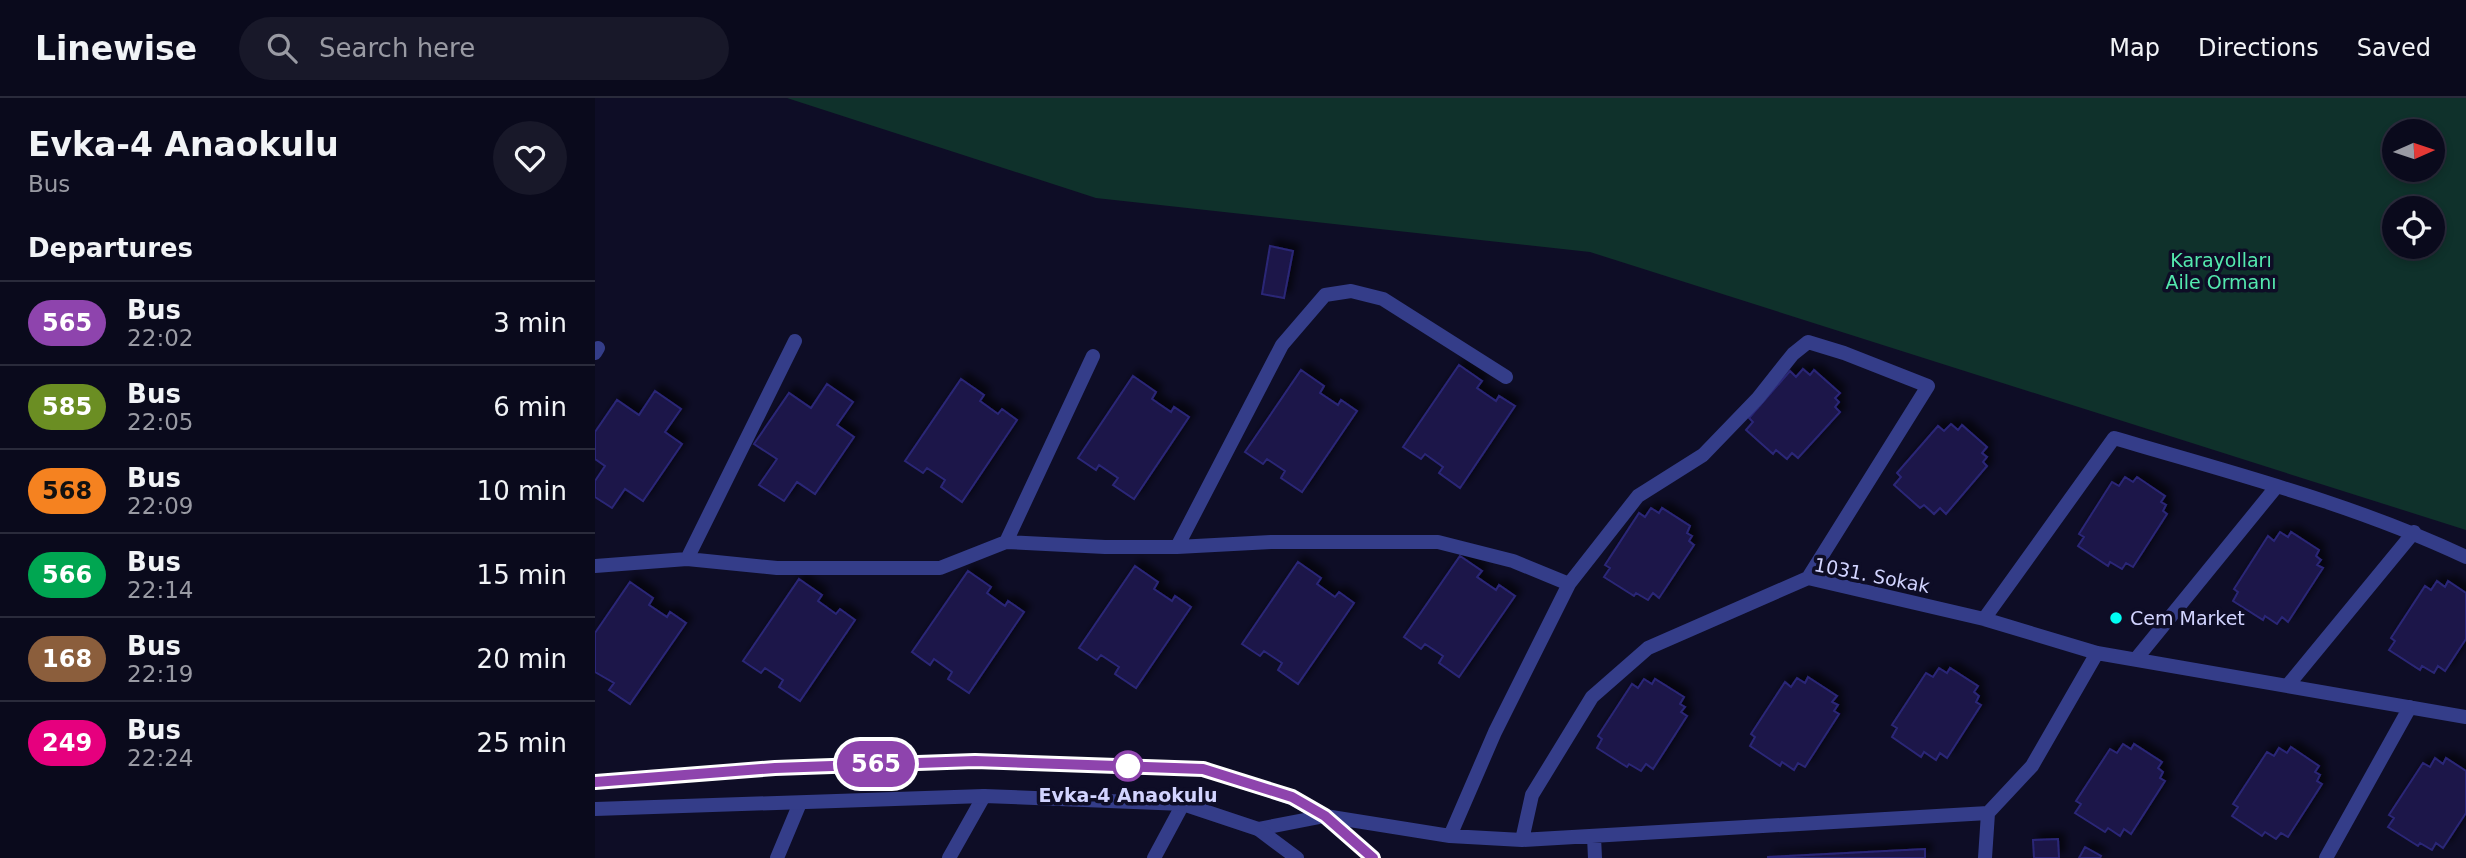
<!DOCTYPE html>
<html lang="en">
<head>
<meta charset="utf-8">
<style>
	:root { --surface:#0a0a1c; --page:#181829; --text:#f1f3f6; --muted:#999aa3; --line:#2a2b3b }
	body { margin:0; font-family:"DejaVu Sans",sans-serif; background:var(--page); color:var(--text); height:100vh; display:flex; flex-direction:column; font-size:26px; white-space:nowrap }
	* { box-sizing:border-box; margin:0 }
	p { font-size:23px; color:var(--muted) }
	.icon { flex:none; width:38px; height:38px; fill:none; stroke:currentColor; stroke-width:2; stroke-linecap:round; stroke-linejoin:round }
	.map { position:relative; flex:1; overflow:hidden }
	.panel { display:flex; flex-direction:column; background:var(--surface); width:595px }
	.panel>* { flex:none }
	.badge { padding:0 14px; border-radius:23px; font-size:24px; line-height:46px }
	.needle { width:46px; rotate:87deg }
	.buttons { position:absolute; left:1787px; top:21px; display:grid; gap:14px }
	.buttons a { display:grid; place-items:center; width:63px; height:63px; border-radius:50%; background:var(--surface); box-shadow:0 4px 10px #0003,0 0 0 2px var(--line); font-size:35px }
	.map>.badge { position:absolute; translate:-50% -50%; box-shadow:0 0 0 4px #fff }
	h2 { padding:0 28px; font-size:26px; line-height:63px }
	.round { display:grid; place-items:center; flex:none; width:74px; height:74px; border-radius:37px; background:var(--page) }
	.head { display:flex; align-items:center; justify-content:space-between; height:119px; padding:0 28px }
	h1 { font-size:33px; font-weight:700; line-height:52px }
	ul { padding:0; list-style:none }
	li { display:flex; align-items:center; gap:21px; height:84px; padding:0 28px; border-top:2px solid var(--line) }
	li div { flex:1 }
	li b { display:block; font-size:26px }
	li em { font-style:normal }
	li .badge { min-width:77px; font-weight:700; text-align:center }
	header { display:flex; align-items:center; gap:42px; box-sizing:border-box; height:98px; padding:0 35px; background:var(--surface); border-bottom:2px solid var(--line) }
	header strong { font-size:33px }
	nav { display:flex; gap:38px; margin-inline-start:auto; font-size:24px }
	.search { width:490px; height:63px; background:var(--page); display:flex; align-items:center; gap:18px; box-sizing:border-box; padding:0 24px; border-radius:38px; color:var(--muted); font-size:26px }
	main { display:flex; flex:1; min-height:0 }
	.map>svg:first-child { display:block }
</style>
</head>
<body>
<header>
<strong>Linewise</strong>
<div class="search"><svg class="icon" aria-label="search" viewBox="0 0 24 24"><circle cx="10" cy="10" r="6"/><path d="M15 15l6 6"/></svg>Search here</div>
<nav><a>Map</a><a>Directions</a><a>Saved</a></nav>
</header>
<main>
<section class="panel">
<div class="head"><div><h1>Evka-4 Anaokulu</h1><p>Bus</p></div><a class="round"><svg class="icon" aria-label="heart" viewBox="0 0 24 24"><path d="M12 20l-8-8c-3-5 5-10 8-4 3-6 11-1 8 4z"/></svg></a></div>
<h2>Departures</h2>
<ul>
<li><span class="badge" style="background:#8e44ad;color:#fff">565</span><div><b>Bus</b><p>22:02</p></div><em>3 min</em></li>
<li><span class="badge" style="background:#6b8e23;color:#fff">585</span><div><b>Bus</b><p>22:05</p></div><em>6 min</em></li>
<li><span class="badge" style="background:#f58220;color:#111">568</span><div><b>Bus</b><p>22:09</p></div><em>10 min</em></li>
<li><span class="badge" style="background:#00a651;color:#fff">566</span><div><b>Bus</b><p>22:14</p></div><em>15 min</em></li>
<li><span class="badge" style="background:#8b5e3c;color:#fff">168</span><div><b>Bus</b><p>22:19</p></div><em>20 min</em></li>
<li><span class="badge" style="background:#e6007e;color:#fff">249</span><div><b>Bus</b><p>22:24</p></div><em>25 min</em></li>
</ul>
</section>
<div class="map">
<svg width="1871" height="760" viewBox="0 0 1871 760">
	<defs>
		<filter id="shadow"><feDropShadow dx="6" dy="-6" stdDeviation="3.5" flood-color="#0009"/></filter>
	</defs>
	<rect width="100%" height="100%" fill="#0e0d26"/>
	<path fill="#0f312b" fill-rule="evenodd" d="M 192,0 L 1871,0 L 1871,432 L 995,154 L 501,100 ZM 1799,33 L 1838,33 L 1838,72 L 1799,72 ZM 1799,110 L 1838,110 L 1838,149 L 1799,149 Z"/>
	<path fill="#1a1749" stroke="#2c2777" stroke-width="2" filter="url(#shadow)" d="M 675,148 L 698,153 L 689,200 L 667,196 Z
		M 864,267 L 887,283 L 882,290 L 901,303 L 904,298 L 920,308 L 865,390 L 844,375 L 848,369 L 830,356 L 826,361 L 808,349 Z
		M 1208,271 L 1215,277 L 1219,272 L 1245,295 L 1240,300 L 1244,304 L 1240,309 L 1245,314 L 1203,360 L 1197,355 L 1192,361 L 1181,352 L 1178,356 L 1151,332 L 1158,324 L 1154,320 L 1195,273 L 1201,279 Z
		M 706,272 L 729,288 L 725,295 L 743,307 L 746,302 L 762,313 L 707,394 L 686,380 L 690,373 L 672,361 L 668,366 L 650,354 Z
		M 538,278 L 561,294 L 557,301 L 576,314 L 579,309 L 594,319 L 539,401 L 518,387 L 523,380 L 504,367 L 501,372 L 483,360 Z
		M 366,281 L 389,297 L 385,303 L 403,316 L 407,311 L 422,322 L 367,404 L 346,389 L 350,382 L 332,370 L 328,375 L 310,363 Z
		M 232,286 L 258,304 L 242,327 L 259,339 L 220,396 L 202,384 L 189,403 L 164,387 L 182,361 L 159,346 L 194,295 L 216,310 Z
		M 60,293 L 86,311 L 70,334 L 87,346 L 48,403 L 30,391 L 17,410 L 0,399 L 0,383 L 10,368 L 0,361 L 0,334 L 22,302 L 44,317 Z
		M 1356,326 L 1363,332 L 1367,327 L 1392,349 L 1387,355 L 1392,359 L 1388,364 L 1392,368 L 1351,416 L 1345,410 L 1339,416 L 1329,407 L 1325,410 L 1299,387 L 1306,379 L 1302,375 L 1343,328 L 1349,333 Z
		M 1530,379 L 1538,384 L 1542,379 L 1570,398 L 1566,404 L 1571,407 L 1568,413 L 1572,416 L 1538,469 L 1531,465 L 1527,471 L 1515,464 L 1513,468 L 1483,448 L 1489,439 L 1484,436 L 1517,384 L 1524,388 Z
		M 1056,410 L 1064,415 L 1067,410 L 1095,428 L 1092,435 L 1097,438 L 1094,443 L 1099,447 L 1064,500 L 1058,495 L 1053,502 L 1041,495 L 1039,498 L 1009,479 L 1015,470 L 1010,467 L 1044,415 L 1050,419 Z
		M 1685,434 L 1693,439 L 1696,434 L 1724,452 L 1721,458 L 1726,462 L 1722,467 L 1728,470 L 1693,524 L 1687,519 L 1682,526 L 1670,518 L 1668,522 L 1638,503 L 1643,494 L 1639,491 L 1673,438 L 1679,443 Z
		M 865,458 L 887,473 L 882,479 L 901,492 L 904,487 L 920,498 L 864,579 L 844,565 L 848,558 L 830,546 L 826,551 L 809,539 Z
		M 703,464 L 726,480 L 722,486 L 740,499 L 744,494 L 759,505 L 703,586 L 683,572 L 687,565 L 669,553 L 665,558 L 647,546 Z
		M 540,468 L 563,484 L 559,491 L 577,503 L 580,498 L 596,509 L 541,590 L 520,576 L 524,569 L 506,557 L 502,562 L 484,550 Z
		M 373,473 L 396,489 L 392,495 L 410,508 L 413,503 L 429,514 L 374,595 L 353,581 L 357,574 L 339,561 L 335,567 L 317,554 Z
		M 204,481 L 227,497 L 223,503 L 241,516 L 245,511 L 260,522 L 205,603 L 184,589 L 188,582 L 170,570 L 166,575 L 148,563 Z
		M 1842,483 L 1850,489 L 1853,483 L 1871,495 L 1871,541 L 1850,573 L 1843,568 L 1839,575 L 1827,568 L 1825,572 L 1794,552 L 1800,543 L 1796,540 L 1830,488 L 1836,492 Z
		M 35,484 L 58,500 L 54,507 L 72,519 L 75,514 L 91,525 L 35,606 L 14,592 L 19,585 L 0,574 L 0,535 Z
		M 1344,570 L 1352,575 L 1355,570 L 1383,588 L 1379,594 L 1384,598 L 1381,604 L 1386,607 L 1352,660 L 1345,655 L 1341,662 L 1329,654 L 1326,659 L 1297,639 L 1302,630 L 1297,627 L 1331,575 L 1338,579 Z
		M 1213,579 L 1242,598 L 1237,604 L 1243,607 L 1239,613 L 1244,616 L 1210,669 L 1203,665 L 1199,672 L 1187,664 L 1185,668 L 1155,648 L 1160,639 L 1156,636 L 1190,584 L 1196,589 L 1202,580 L 1210,585 Z
		M 1049,581 L 1057,586 L 1060,581 L 1089,599 L 1085,606 L 1090,609 L 1086,614 L 1092,618 L 1058,671 L 1051,666 L 1046,673 L 1034,666 L 1032,669 L 1002,650 L 1007,641 L 1003,638 L 1037,586 L 1043,590 Z
		M 1528,646 L 1536,651 L 1539,646 L 1567,664 L 1563,670 L 1568,674 L 1565,680 L 1570,683 L 1536,736 L 1529,731 L 1525,738 L 1513,730 L 1510,734 L 1480,715 L 1486,706 L 1481,703 L 1515,651 L 1522,655 Z
		M 1696,649 L 1724,668 L 1720,674 L 1725,677 L 1722,683 L 1727,686 L 1693,739 L 1686,735 L 1681,741 L 1670,734 L 1667,738 L 1637,718 L 1643,709 L 1638,706 L 1672,654 L 1679,658 L 1684,650 L 1692,655 Z
		M 1840,660 L 1848,666 L 1851,660 L 1871,673 L 1871,715 L 1848,750 L 1841,745 L 1837,752 L 1825,745 L 1823,748 L 1793,729 L 1799,720 L 1794,717 L 1828,665 L 1835,669 Z
		M 1463,741 L 1464,760 L 1439,760 L 1438,742 Z
		M 1490,749 L 1506,758 L 1505,760 L 1484,760 Z
		M 1330,751 L 1330,760 L 1173,760 L 1173,759 Z"/>
	<g fill="none" stroke-linecap="round" stroke-linejoin="round">
		<path stroke="#343d89" stroke-width="14" d="M 0,255 L 3,250"/>
		<path stroke="#343d89" stroke-width="14" d="M 411,444 L 498,258
			M 582,449 L 687,247 L 730,197 L 756,193 L 788,201 L 911,279
			M 92,461 L 200,243
			M 0,468 L 92,461 L 182,470 L 345,470 L 411,444 L 510,449 L 582,449 L 676,444 L 843,444 L 918,463 L 974,486 L 900,634 L 855,738
			M 974,486 L 1043,398 L 1108,357 L 1163,300 L 1198,256 L 1213,244 L 1249,255 L 1333,288 L 1213,480
			M 1389,521 L 1519,340 C 1637,375 1759,406 1871,459
			M 1541,561 L 1682,388
			M 1693,587 L 1819,434
			M 663,731 L 730,718 L 855,738 L 927,742 L 1393,715
			M 999,739 L 1000,760
			M 927,742 L 937,697 L 997,599 L 1053,550 L 1213,480 L 1389,521 L 1502,555 L 1871,619
			M 182,760 L 205,705
			M 354,760 L 389,698
			M 559,760 L 588,706
			M 1390,760 L 1393,715 L 1437,668 L 1502,555
			M 1731,760 L 1815,609"/>
		<path stroke="#343d89" stroke-width="14" d="M 0,684 L 180,670 L 380,663 L 608,671 L 697,700 L 730,718 L 778,760
			M 0,711 L 389,698 L 588,706 L 663,731 L 702,760"/>
	</g>
	<g fill="none" stroke-linecap="round" stroke-linejoin="round">
		<g stroke="#fff" stroke-width="16">
			<path id="line" d="M 0,684 L 180,670 L 380,663 L 608,671 L 697,699 L 730,718 L 778,760"/>
		</g>
		<use href="#line" stroke="#8e44ad" stroke-width="10"/>
	</g>
	<circle fill="#00fdf2" stroke="#0e0d26" stroke-width="2.5" cx="1521" cy="520" r="7"/>
	<circle fill="#fff" stroke="#8e44ad" stroke-width="3.5" cx="533" cy="668" r="14"/>
	<g text-anchor="middle" stroke-width="7" stroke-linejoin="round" paint-order="stroke">
		<g font-size="19" fill="#54e9ae" stroke="#0e0d26">
			<text x="1626" y="169">Karayolları<tspan x="1626" dy="22">Aile Ormanı</tspan></text>
		</g>
		<g font-size="19" fill="#d2d4ff" stroke="#0e0d26">
			<text transform="translate(1277 477) rotate(11)" y="7">1031. Sokak</text>
		</g>
		<g font-size="19" fill="#d2d4ff" stroke="#0e0d26" text-anchor="start">
			<text x="1535" y="527">Cem Market</text>
		</g>
		<g font-size="19" font-weight="bold" fill="#d2d4ff" stroke="#0e0d26">
			<text x="533" y="704">Evka-4 Anaokulu</text>
		</g>
	</g>
</svg>
<div class="buttons">
<a><svg class="needle" viewBox="-14 -14 28 28"><path d="M0-13l5 13h-10z" fill="#e53935"/><path d="M0 13l5-13h-10z" fill="#999aa3"/></svg></a>
<a><svg class="icon" aria-label="locate" viewBox="0 0 24 24"><circle cx="12" cy="12" r="6"/><path d="M12 2v4M12 18v4M2 12h4M18 12h4"/></svg></a>
</div>
<b class="badge" style="left:281px;top:666px;background:#8e44ad;color:#fff">565</b>
</div>
</main>
</body>
</html>
